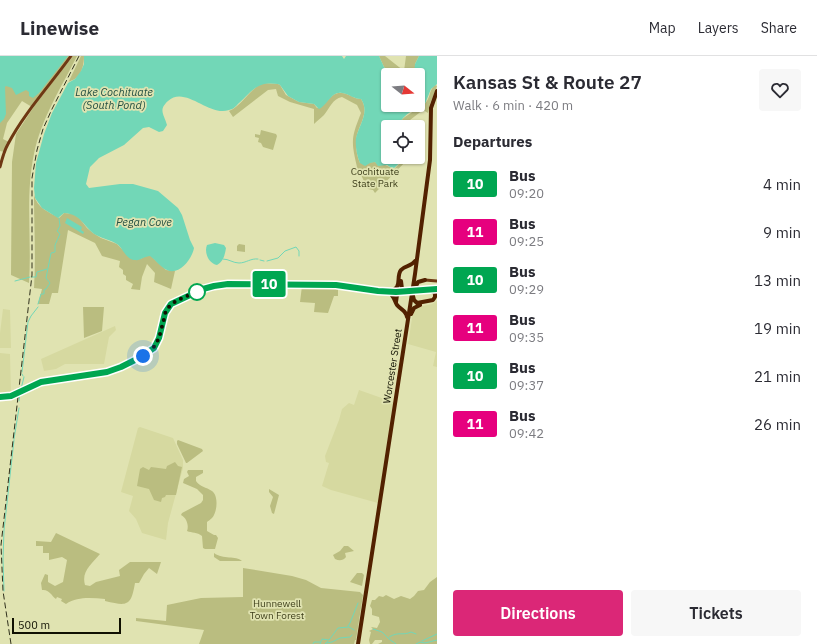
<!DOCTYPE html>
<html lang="en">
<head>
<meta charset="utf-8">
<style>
	:root { --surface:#fff; --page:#f7f7f7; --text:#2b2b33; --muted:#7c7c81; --line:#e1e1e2; --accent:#db2777 }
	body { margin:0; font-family:"IBM Plex Sans",sans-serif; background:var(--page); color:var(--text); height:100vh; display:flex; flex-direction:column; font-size:15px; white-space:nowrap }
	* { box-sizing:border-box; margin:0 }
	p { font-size:13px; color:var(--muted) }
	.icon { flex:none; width:22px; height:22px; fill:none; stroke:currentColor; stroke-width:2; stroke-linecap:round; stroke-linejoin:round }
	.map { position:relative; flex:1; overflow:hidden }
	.side { display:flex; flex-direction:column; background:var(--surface); width:380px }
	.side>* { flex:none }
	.badge { padding:0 8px; border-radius:3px; font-size:14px; line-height:26px }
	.needle { width:26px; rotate:107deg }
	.fabs { position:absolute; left:381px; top:12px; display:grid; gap:8px }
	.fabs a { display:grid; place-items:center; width:44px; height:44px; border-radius:4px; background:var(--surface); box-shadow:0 1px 3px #0004; font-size:20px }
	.scale { position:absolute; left:12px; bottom:10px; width:109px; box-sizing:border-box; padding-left:4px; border:2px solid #101001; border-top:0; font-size:11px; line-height:14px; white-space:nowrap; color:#101001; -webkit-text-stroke:3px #e0e3b1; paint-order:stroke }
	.you { position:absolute; width:20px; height:20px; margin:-10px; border:3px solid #fff; border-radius:50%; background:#1a73e8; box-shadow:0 0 0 6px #1a73e833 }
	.map>.badge { position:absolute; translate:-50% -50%; box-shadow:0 0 0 2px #fff }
	h2 { padding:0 16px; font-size:15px; line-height:36px }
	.round { display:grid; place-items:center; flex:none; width:42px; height:42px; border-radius:4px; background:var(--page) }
	.headline { display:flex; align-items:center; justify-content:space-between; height:68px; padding:0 16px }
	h1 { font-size:19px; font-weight:600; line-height:30px }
	.cta { display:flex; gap:8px; margin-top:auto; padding:8px 16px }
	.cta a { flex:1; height:46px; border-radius:4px; background:var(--accent); color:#fff; font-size:16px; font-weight:600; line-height:46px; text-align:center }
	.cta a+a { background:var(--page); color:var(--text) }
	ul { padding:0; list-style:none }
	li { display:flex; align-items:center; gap:12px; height:48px; padding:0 16px }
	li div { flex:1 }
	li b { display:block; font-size:15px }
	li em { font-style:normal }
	li .badge { min-width:44px; font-weight:700; text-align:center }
	header { display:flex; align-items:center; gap:24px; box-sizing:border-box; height:56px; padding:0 20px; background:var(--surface); border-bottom:1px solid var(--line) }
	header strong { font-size:19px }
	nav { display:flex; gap:22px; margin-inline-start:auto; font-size:14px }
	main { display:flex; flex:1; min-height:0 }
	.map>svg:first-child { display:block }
</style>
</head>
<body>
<header>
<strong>Linewise</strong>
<nav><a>Map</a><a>Layers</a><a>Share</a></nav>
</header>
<main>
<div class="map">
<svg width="437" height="588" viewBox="0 0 437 588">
	<rect width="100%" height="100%" fill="#e0e3b1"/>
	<path fill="#d6d9a0" d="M 437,245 L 437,311 L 433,310 L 436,296 L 408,288 L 413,256 L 418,251 L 432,248 Z
		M 3,253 L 10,254 L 11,292 L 0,292 L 0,277 Z
		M 115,270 L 116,274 L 109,281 L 104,308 L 65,308 L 56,313 L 44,315 L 41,303 Z
		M 0,297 L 10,298 L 11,339 L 0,338 Z
		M 359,334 L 393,346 L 378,447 L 331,434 L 322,430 L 329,407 L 326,406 L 325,400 L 339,364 L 342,353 L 349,347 L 354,349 Z
		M 140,371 L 173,382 L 183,404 L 183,412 L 168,467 L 166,484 L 142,477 L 136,463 L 129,455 L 133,440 L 121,436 L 138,372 Z"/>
	<path fill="#babd80" d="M 0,0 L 71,0 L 32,51 L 22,45 L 7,67 L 3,83 L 9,86 L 4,96 L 0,95 Z
		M 73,0 L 77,0 C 61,32 41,63 34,98 C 25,140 32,184 29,227 L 11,219 L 12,106 L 16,78 L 35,49 Z
		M 81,0 L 84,0 C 84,8 82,20 73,24 C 71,25 69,25 68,27 Z
		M 379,0 L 385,0 L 404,15 L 406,0 L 419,0 L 415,8 L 415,19 L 392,19 L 384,11 Z
		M 263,27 L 278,28 L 280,29 L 286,39 L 299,46 L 314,48 L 317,52 C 328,48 330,37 340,37 C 347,36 354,43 361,43 C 371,58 356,71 356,86 C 356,93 357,101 360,107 C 365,107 370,106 374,106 C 381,107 388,110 394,113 L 404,103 L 410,101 L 375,137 L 373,134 L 368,133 L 361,119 L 356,112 L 357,111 C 351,85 351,82 361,57 L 357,49 L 342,41 C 332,43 330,52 324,59 C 321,62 317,65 314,68 L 314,53 L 290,46 L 278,40 L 276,33 L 268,34 L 233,61 L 229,55 C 243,49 249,33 263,27 Z
		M 435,29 L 437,30 L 430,48 L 428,57 L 423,54 L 410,64 L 404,71 L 399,71 C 400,63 405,61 411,57 C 414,55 415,52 418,51 C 420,50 423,50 424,48 C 431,43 428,35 435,29 Z
		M 261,74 L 276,78 L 277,80 L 273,94 L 263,91 L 261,87 L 258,86 L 259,82 L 255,81 L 255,78 L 260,79 Z
		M 34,139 C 37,152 49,156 59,162 L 64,157 L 74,158 L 80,163 L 87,172 L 93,177 L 101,182 L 117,188 L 124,195 L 140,203 L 146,200 L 151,200 L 166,214 L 175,215 L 171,233 L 154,226 L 155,217 L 147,208 L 142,221 L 140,234 L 131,233 L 133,228 L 126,224 L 126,220 L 123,218 L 123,214 L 119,211 L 120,205 L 102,200 L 95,187 L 68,174 L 58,237 L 52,237 L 49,248 L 38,248 L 42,233 L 34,232 C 36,201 34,170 34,139 Z
		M 239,188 L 245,189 L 245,196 L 237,195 L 237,190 Z
		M 302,230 L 338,231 L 338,240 L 334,240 L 328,257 L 314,256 L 315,247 L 300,246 Z
		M 83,251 L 104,251 L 102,275 L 84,282 Z
		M 178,384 L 202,393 L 203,395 L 187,407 L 186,407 L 177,388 L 177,385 Z
		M 175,406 L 178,410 L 182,411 L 176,439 L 166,439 L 165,441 L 162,442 L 161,446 L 154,444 L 149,433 L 137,430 L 140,413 L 143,411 L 149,414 L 151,411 L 166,413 L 167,410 Z
		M 188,414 L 203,414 L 203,417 L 196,421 L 196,425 C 200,431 206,431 212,435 C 219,440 217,457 212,462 C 210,464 208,465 207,466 L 207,475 L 214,479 L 216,479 L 218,482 L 215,493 L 205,493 L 203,492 L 202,480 C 197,476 192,477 187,475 C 189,470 187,462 181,459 L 182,457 L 201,447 L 203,444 L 203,439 L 197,433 L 183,427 L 184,423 L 189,420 L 187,416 Z
		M 269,433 L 279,439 L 274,458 L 272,457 L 270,450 L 273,441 L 269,436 Z
		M 56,477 L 100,498 C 92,508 81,515 85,529 L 90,530 L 96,526 L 120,520 L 119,514 L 130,506 L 161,506 L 157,518 L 149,512 L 144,518 L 139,527 L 135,527 C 131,551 127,550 105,545 L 105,543 C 92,542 78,540 66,548 L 61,545 L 62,543 L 57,541 L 56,543 C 51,539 49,533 42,534 L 41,527 L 45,518 L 48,519 L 48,526 L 55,530 L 63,526 L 67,504 L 62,501 L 49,504 L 49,497 L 43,497 L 43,490 L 36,490 L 36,485 L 51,486 Z
		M 344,490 L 348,490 L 354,495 L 345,497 L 346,501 C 343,505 339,505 335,503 L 333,499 L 340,495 Z
		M 214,497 C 223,504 236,499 242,505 L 220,505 L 214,501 Z
		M 243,512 L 292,520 L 306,524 L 321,532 L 360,536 L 363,539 L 356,584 L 355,584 L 354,588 L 199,588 L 204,574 L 136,565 L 136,562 L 166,565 L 167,549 L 201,542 L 243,541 Z
		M 357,517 L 362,517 L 364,519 L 362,530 L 350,526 Z
		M 437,521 L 437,588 L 378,588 L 382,586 L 382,584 L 375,584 L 372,588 L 370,588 L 369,584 L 371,576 L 369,575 L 373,573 L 371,571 L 377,572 L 380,566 L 379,561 L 372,559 L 372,553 L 370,550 L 372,544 L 375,544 L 379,540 L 383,541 L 386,539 L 394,543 L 401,540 L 410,543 L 414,540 L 418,535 L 424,534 L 430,526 Z"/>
	<path fill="#72d7b7" d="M 0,0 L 68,0 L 39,37 L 33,42 L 29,40 L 29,36 L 26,34 L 16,39 L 12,32 L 6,30 L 5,31 L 6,58 L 4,63 L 0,67 Z
		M 84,0 L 342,0 L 344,3 L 346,0 L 379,0 L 384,11 L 392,19 L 388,19 L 388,49 L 418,49 L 418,19 L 415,19 L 414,17 L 415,8 L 419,0 L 437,0 L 437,28 L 431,33 L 425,48 C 416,52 400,60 399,71 L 388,71 L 388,101 L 407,101 L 404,103 L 393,113 L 387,109 L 378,110 L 375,106 L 370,107 L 365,110 L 360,107 C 357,100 355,90 356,82 C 359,69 370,56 361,43 C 354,43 349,38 342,37 C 331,35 328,49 319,53 L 314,48 L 299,46 L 288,40 L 280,29 L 278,28 C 257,25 253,34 239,47 C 236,50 234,53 229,54 C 209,61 185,29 168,45 C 158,54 164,58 167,69 L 163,75 L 159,76 L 149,71 L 143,72 L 124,89 L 99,102 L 90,111 L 86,128 L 89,132 L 120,128 L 133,128 L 158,135 L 178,152 L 182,159 L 190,184 L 194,192 C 192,203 179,220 167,214 C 160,211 156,204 150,200 C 145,200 140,205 135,204 C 126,204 123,192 117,188 C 111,184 103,183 96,179 C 83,171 82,158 64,157 L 58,162 L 42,152 L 35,142 L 34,132 L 36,107 L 44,78 L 52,57 L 68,27 L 75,23 L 81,15 L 84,8 Z
		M 67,162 L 82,171 L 81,174 L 84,176 L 83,178 L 65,167 Z
		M 215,187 L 224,189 L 226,192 C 225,199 223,206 217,209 C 208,207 204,196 207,189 Z"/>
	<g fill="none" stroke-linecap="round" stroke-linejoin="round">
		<path stroke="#72d7b7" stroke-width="1" d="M 223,203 C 229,203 233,207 239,207 C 246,207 251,202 258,203
			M 260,204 L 264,205
			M 267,205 L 278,202 L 285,195 L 296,191 L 299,195 L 299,200
			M 32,221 L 36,221 L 37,216 L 47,213
			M 15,225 L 30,221
			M 38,248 L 41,238 L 44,238 L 44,234 L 46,233 L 50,227 L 46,222 L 51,197 L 55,196 L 55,189 L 60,178 L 57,175 L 60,170 L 59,162
			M 22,316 L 28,266 L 31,260 L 38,251
			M 22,318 L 23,320
			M 21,333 L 24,321
			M 19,345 L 20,338
			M 14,383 L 19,352
			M 4,535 L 3,503 L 4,474 L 14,384
			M 348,570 L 350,567 L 358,547
			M 373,573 L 382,576 L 389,583 L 396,588
			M 389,581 C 399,575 403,580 411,576 L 416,578
			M 422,585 L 437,578
			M 327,587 L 332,586 L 340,582 L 350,581 L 352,579
			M 313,588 L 314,586 L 320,586
			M 320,588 L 322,583 L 329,584 L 338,572 L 349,571 L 354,574
			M 325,588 L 328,585
			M 416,588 L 420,586 L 425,587 L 437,584"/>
		<path stroke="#6e3813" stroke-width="3" d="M 0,111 C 2,103 4,95 8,88 C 24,57 51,28 71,0
			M 425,224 L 437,225
			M 419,234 L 437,233
			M 20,336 L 44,325 L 113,314 L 136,304 L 150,295 L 156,289 L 165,257 L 170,249 L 201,234 L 213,230 L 229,228 L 329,228 L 348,230 L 378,235 L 403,236
			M 0,341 L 7,341 L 14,339"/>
		<path stroke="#522100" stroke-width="4" d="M 401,225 L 402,233 L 409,235
			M 414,234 L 418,226 L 425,224
			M 388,236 L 394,234 L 397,231 C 400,226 397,219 401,214 C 405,209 411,211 415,205
			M 388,236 C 394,239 394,244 397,249 C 401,254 406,254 407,261
			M 413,240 L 414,244 L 417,247 L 433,244 L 435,241 L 435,237 L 427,234
			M 396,246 L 397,239 L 404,236
			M 411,258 L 414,252 L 420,249
			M 358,588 L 415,218 L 430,104 L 431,52 L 437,35"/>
		<path stroke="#31311d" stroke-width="1" stroke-dasharray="6 3" stroke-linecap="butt" d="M 11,588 L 3,535 L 1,489 L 32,219 L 32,122 L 37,94 L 43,73 L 52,53 L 79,0"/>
		<path stroke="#6e3813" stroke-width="3" d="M 409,235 L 419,234
			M 14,339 L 20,336"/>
	</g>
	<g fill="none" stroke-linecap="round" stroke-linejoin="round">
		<g stroke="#fff" stroke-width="9">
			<path id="line" d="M 0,341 L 11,340 L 41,326 L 107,316 L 121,311 L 139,302 L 154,292 L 159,282 L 165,257 L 171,248 L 203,233 L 214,230 L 228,228 L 336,229 L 378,235 L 396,236 L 437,233"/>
		</g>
		<use href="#line" stroke="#00a651" stroke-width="6"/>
		<path stroke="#101001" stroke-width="4" stroke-dasharray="0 7.2" d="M 143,300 C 159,290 159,281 164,263 C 165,259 165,255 168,252 C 175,243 189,240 198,235 L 197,236"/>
	</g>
	<circle fill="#fff" stroke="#00a651" stroke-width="2" cx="197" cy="236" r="8"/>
	<g text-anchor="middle" stroke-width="3.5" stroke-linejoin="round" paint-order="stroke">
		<g font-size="10" fill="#3e3f1b" stroke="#e0e3b1">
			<text x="375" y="119">Cochituate<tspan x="375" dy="12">State Park</tspan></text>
			<text x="277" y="551">Hunnewell<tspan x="277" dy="12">Town Forest</tspan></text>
		</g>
		<g font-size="10" fill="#101001" stroke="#e0e3b1">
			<text transform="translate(392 310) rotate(-81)" y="4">Worcester Street</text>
		</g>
		<g font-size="11" font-style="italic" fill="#245043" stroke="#e0e3b1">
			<text x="114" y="40">Lake Cochituate<tspan x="114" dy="13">(South Pond)</tspan></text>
			<text x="144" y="170">Pegan Cove</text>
		</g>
	</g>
</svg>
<div class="fabs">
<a><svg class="needle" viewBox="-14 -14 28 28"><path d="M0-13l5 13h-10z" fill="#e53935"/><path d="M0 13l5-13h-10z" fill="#7c7c81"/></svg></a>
<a><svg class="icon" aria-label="locate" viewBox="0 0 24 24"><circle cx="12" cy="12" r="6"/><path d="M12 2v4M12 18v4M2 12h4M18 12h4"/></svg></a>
</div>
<div class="scale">500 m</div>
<div class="you" style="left:143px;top:300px"></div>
<b class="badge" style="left:269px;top:228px;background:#00a651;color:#fff">10</b>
</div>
<section class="side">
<div class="headline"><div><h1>Kansas St &amp; Route 27</h1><p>Walk · 6 min · 420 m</p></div><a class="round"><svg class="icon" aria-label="heart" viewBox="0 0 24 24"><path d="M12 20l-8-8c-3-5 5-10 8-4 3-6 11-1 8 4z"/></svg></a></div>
<h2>Departures</h2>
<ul>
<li><span class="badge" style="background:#00a651;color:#fff">10</span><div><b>Bus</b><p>09:20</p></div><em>4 min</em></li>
<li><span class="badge" style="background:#e6007e;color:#fff">11</span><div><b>Bus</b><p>09:25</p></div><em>9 min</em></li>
<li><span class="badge" style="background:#00a651;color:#fff">10</span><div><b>Bus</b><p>09:29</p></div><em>13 min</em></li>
<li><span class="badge" style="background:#e6007e;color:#fff">11</span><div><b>Bus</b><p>09:35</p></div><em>19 min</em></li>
<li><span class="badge" style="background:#00a651;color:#fff">10</span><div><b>Bus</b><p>09:37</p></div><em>21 min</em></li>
<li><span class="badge" style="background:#e6007e;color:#fff">11</span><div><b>Bus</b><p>09:42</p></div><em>26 min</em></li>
</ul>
<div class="cta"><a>Directions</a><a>Tickets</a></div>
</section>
</main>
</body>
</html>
